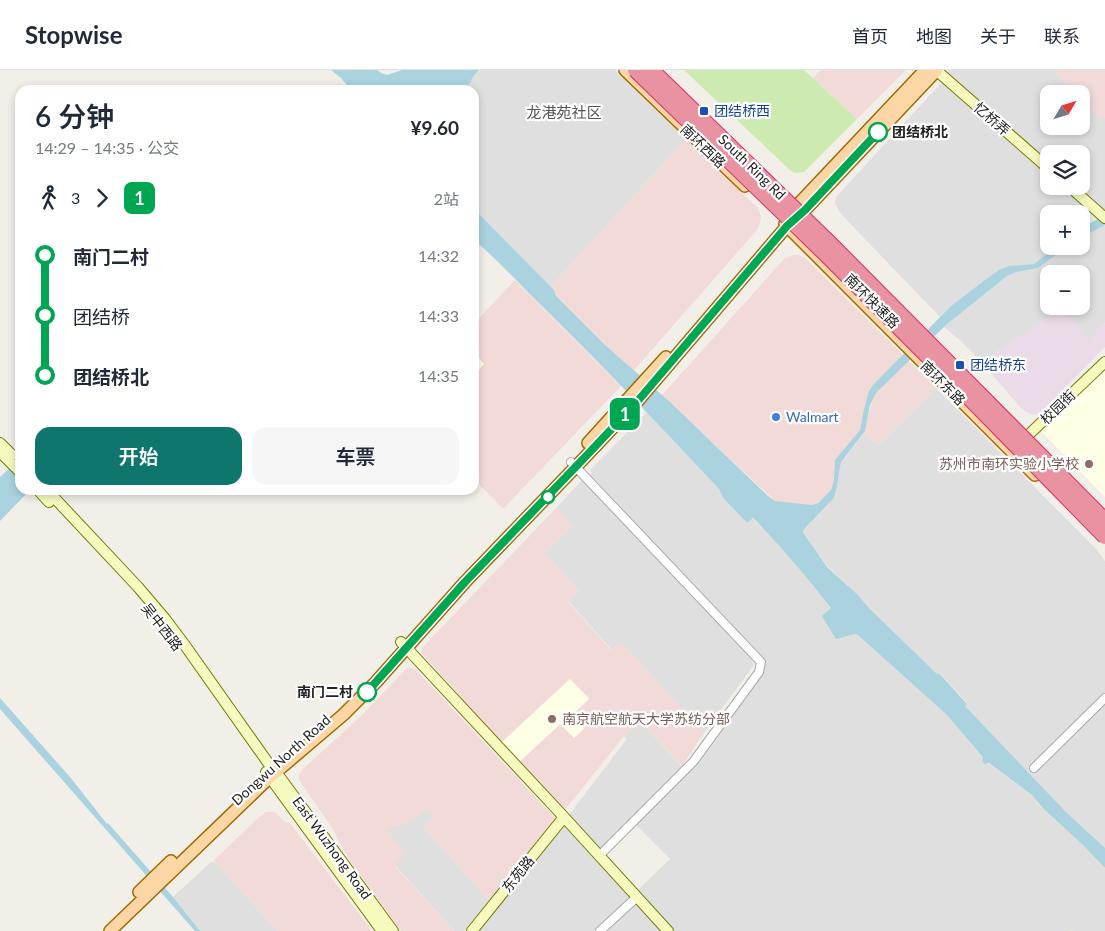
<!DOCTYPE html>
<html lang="zh">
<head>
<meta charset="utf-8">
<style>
	:root { --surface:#fff; --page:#f6f6f7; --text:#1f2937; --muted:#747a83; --line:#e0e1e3; --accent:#0f766e }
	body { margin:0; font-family:Lato,"Noto Sans SC",sans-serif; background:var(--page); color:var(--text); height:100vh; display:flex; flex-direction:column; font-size:19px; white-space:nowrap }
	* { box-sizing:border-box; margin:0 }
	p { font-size:16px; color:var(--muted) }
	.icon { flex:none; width:28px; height:28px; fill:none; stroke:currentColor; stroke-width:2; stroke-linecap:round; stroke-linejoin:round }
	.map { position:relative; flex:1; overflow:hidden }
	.drawer { position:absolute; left:15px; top:15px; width:464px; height:410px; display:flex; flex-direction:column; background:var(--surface); border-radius:15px; box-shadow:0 2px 8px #0003 }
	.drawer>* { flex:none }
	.badge { padding:0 10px; border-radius:8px; font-size:18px; line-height:32px }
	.needle { width:32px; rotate:52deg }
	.fabs { position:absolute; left:1040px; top:15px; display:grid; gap:10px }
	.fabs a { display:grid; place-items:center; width:50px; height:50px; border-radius:10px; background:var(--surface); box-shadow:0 2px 8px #0003; font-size:25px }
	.map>.badge { position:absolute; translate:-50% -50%; box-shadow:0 0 0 2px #fff }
	.legs { display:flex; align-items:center; gap:8px; height:55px; padding:0 20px; font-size:16px }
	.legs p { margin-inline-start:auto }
	.headline { display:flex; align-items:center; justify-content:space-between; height:85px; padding:0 20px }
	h1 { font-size:28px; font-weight:600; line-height:38px }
	.primary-button { display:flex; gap:10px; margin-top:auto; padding:10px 20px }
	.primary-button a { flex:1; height:58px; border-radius:15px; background:var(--accent); color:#fff; font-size:20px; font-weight:600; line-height:58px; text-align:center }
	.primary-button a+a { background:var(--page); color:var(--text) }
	ul { padding:0 20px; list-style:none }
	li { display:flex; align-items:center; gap:18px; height:60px; font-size:19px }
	li i { display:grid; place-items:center; width:8px; height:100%; margin:0 6px; background:currentColor }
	li i::after { content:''; width:12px; height:12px; margin:-6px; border:4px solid; border-radius:50%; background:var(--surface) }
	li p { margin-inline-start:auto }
	li:first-child i { background:linear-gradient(#0000 50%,currentColor 0) }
	li:last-child i { background:linear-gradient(currentColor 50%,#0000 0) }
	header { display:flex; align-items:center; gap:30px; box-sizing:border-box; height:70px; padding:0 25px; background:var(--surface); border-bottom:1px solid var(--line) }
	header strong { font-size:24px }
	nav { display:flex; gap:28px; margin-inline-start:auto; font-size:18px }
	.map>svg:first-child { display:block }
</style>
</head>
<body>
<header>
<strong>Stopwise</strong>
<nav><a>首页</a><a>地图</a><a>关于</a><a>联系</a></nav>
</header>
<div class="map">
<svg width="1105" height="861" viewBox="0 0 1105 861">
	<rect width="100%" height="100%" fill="#f2efe9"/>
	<path fill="#e0dfdf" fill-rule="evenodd" d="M 480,0 L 615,0 L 686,69 L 551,217 L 474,139 L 474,20 L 466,20 L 473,7 Z
		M 950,0 L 1053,0 L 1076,24 L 1049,24 L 1049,56 L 1081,56 L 1081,29 L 1101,49 L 1105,46 L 1105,145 L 1071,116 L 1081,116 L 1081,84 L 1049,84 L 1049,97 L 944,6 Z
		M 942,12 L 1049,102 L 1049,116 L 1065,116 L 1091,140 L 1081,154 L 1081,144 L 1049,144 L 1049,176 L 1057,176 L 1034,194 L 1021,195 L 999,200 L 951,236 L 940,247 L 841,144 L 835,134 L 836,127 Z
		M 1105,155 L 1105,253 L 1088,272 L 999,280 L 983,294 L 962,272 L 944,257 L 1007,206 L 1016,202 L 1038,198 L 1068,176 L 1081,176 L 1081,168 ZM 1049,204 L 1081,204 L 1081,236 L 1049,236 Z
		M 936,318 L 1097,480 L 1105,491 L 1105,778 L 1066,742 L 965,636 L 967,633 L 940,603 L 937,604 L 869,538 L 857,524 L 828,497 L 804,464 L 803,460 L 805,458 L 834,428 L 837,416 L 841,392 L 864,363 L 878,375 Z
		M 647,342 L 719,419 L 724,429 L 747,453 L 752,448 L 776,471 L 798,497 L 831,538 L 836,568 L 855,564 L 859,566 L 947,645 L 982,686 L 983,692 L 984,694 L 988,693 L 1032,725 L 1046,740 L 1083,775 L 1105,798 L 1105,861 L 1073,861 L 1071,860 L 1069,861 L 674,861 L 637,821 L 670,789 L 635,754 L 603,785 L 568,746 L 627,669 L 624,666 L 640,651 L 687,702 L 761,595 L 764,588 L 666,486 L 591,405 L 591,399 Z
		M 583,409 L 752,590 L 754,595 L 704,663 L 621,572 L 612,580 L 568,531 L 579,521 L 545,483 L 572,456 L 556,438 Z
		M 426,737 L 435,746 L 423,757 L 489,830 L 464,861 L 454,861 L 394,794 L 384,759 L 412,751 Z
		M 564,754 L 662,861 L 479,861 Z
		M 211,792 L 215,792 L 278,861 L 200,861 L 173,827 Z"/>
	<path fill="#f2dad9" d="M 821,0 L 906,0 L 857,49 L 813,8 Z
		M 1053,0 L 1105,0 L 1105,46 L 1102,50 L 1081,29 L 1081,24 L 1076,24 Z
		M 686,69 L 758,138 L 761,146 L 760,153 L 757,160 L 634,300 L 604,274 L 556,226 L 554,220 L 551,217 Z
		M 793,185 L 798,185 L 805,188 L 903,285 L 871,318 L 864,339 L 860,360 L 835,402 L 833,414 L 830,422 L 814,435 L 786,433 L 775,431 L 662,325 L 785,188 Z
		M 515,210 L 621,316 L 503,439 L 474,409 L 474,305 L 484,294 L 474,282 L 474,254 Z
		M 909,291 L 936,318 L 878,375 L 864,363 L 872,331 L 876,323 Z
		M 556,438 L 572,456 L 545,483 L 579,521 L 568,532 L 611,580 L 621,572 L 704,663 L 682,696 L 640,651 L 624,666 L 564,741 L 519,692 L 589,628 L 570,609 L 501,673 L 462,631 L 458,623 L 423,585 L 421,582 L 422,578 Z
		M 408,597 L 416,600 L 555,748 L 489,830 L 423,757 L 434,746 L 426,737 L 412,751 L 385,759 L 406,783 L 394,795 L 454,861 L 401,861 L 348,788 L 331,756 L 301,713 L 299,709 L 299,705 L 303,699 L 362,645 Z
		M 266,742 L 275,742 L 286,753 L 290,753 L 372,861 L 278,861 L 215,792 L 214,790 L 257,749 Z"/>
	<path fill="#ebdbe8" d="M 1062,237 L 1088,271 L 1105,253 L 1105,277 L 1039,344 L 1034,345 L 1026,342 L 1021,338 L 983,294 L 999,280 Z"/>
	<path fill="#ffffe5" d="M 474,282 L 484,294 L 474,305 Z
		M 1105,297 L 1105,427 L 1040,360 Z
		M 570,609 L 589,629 L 573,644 L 585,658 L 574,668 L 560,654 L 519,692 L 501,673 Z"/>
	<path fill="#cdebb0" d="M 684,0 L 804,0 L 857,49 L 804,102 L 795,103 L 791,101 Z"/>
	<path fill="#aad3df" d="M 331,0 L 377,0 L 381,3 L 387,5 L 402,0 L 479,0 L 473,7 L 466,20 L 351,20 L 341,8 Z
		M 474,139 L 554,220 L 556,226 L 604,274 L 670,332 L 768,426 L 775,431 L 812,435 L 818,433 L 831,420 L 834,410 L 835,390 L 860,360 L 864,339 L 869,321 L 873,315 L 951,236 L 989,207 L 999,200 L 1009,196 L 1034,194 L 1057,176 L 1068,176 L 1038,198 L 1016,202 L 1007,206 L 945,256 L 876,323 L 870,335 L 865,361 L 841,392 L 837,416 L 834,428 L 805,458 L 803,461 L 804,464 L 828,498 L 857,524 L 869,538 L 937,604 L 939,603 L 967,634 L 965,636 L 1066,742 L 1105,778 L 1105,798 L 1083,775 L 1045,740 L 1032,725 L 989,693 L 984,694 L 982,690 L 983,688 L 982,686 L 947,645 L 859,566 L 855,564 L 836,569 L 822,546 L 831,538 C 806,506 781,476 753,448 L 747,453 L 724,429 L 719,419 C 662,358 604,297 545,239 C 521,216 499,191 474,170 Z
		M 1105,145 L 1105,155 L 1081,168 L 1081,158 Z
		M 20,389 L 20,420 L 30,420 L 0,451 L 0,407 Z
		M 0,628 L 70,707 L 107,754 L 108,753 L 173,827 L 200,861 L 195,861 L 0,639 Z"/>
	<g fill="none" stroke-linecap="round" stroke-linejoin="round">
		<g stroke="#a9a9a9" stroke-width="10">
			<path id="street" d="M 571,392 L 761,592 L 759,602 L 693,692 L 599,786
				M 1034,698 L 1105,628
				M 600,861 L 637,827"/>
		</g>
		<g stroke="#707d05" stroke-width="12">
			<path id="secondary" d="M 936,0 L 1049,99
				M 1069,116 L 1105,148
				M 1021,372 L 1105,292
				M 0,373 L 12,385
				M 0,382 L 20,402
				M 38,420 L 49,432
				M 47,420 L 138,517 L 166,550 L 184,574 L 271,697 L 276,702 L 393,861
				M 401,572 L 564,747 L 668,861
				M 266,702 L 382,861
				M 472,861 L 564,747"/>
		</g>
		<g stroke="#a06b00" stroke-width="14">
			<path id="primary" d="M 625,0 L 745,116
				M 789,144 L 925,0
				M 785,154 L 1035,405
				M 588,373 L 666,287
				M 139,822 L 171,791
				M 110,861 L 269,708 L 343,645 L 376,612 L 465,512 L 588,384 L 636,333 L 787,156 L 805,140 L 937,0"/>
		</g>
		<use href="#street" stroke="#fff" stroke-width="8"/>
		<use href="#secondary" stroke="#f7fabf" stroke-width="10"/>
		<use href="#primary" stroke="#fcd6a4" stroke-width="11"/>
		<g stroke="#dc2a67" stroke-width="16" stroke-linecap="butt">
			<path id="highway-bridge" d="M 635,0 L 823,182 L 967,326 L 1105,467
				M 652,0 L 831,174 L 1105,450"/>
		</g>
		<use href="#highway-bridge" stroke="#e892a2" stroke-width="14"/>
	</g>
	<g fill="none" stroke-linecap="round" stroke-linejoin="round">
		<g stroke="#fff" stroke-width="11">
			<path id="line-1" d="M 367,622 L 465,512 L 588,384 L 636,333 L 787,156 L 805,140 L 878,62"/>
		</g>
		<use href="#line-1" stroke="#00a651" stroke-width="8"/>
	</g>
	<g fill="#1a4fb4" stroke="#fff" stroke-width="2">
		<rect x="699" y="36" width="10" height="10" rx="2.5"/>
		<rect x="955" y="290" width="10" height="10" rx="2.5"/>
	</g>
	<g fill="#fff" stroke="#00a651" stroke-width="2.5">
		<circle cx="878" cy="62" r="9"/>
		<circle cx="548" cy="427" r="6"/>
		<circle cx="367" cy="622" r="9"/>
	</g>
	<circle fill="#3f7fe0" stroke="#fff" stroke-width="2" cx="776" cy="347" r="5"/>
	<g fill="#8d6e63" stroke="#fff" stroke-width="2">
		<circle cx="1089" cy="394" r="5"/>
		<circle cx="552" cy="649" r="5"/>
	</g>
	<g text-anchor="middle" stroke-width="4.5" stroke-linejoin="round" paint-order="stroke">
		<g font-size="14" fill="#164399" stroke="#fff" text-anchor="start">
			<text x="714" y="46">团结桥西</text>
			<text x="970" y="300">团结桥东</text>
		</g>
		<g font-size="14" fill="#222" stroke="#fff">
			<text transform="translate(992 49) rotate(41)" y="5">忆桥弄</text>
			<text transform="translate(703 76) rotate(44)" y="5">南环西路</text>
			<text transform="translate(752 97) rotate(44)" y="5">South Ring Rd</text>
			<text transform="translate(872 231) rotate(45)" y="5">南环快速路</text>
			<text transform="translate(943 313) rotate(45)" y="5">南环东路</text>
			<text transform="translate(1058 337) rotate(-44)" y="5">校园街</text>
			<text transform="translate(162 557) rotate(52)" y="5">吴中西路</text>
			<text transform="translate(281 690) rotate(-42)" y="5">Dongwu North Road</text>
			<text transform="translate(332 778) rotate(54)" y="5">East Wuzhong Road</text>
			<text transform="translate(518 804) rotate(-51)" y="5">东苑路</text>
		</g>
		<g font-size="14" font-weight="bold" fill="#222" stroke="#fff" text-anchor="start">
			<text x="892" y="67">团结桥北</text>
			<text x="353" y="627" text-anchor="end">南门二村</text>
		</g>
		<g font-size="14" fill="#366cbe" stroke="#fff" text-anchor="start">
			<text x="786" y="352">Walmart</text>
		</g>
		<g font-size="14" fill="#785e54" stroke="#fff" text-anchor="end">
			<text x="1079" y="399">苏州市南环实验小学校</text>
			<text x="562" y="654" text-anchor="start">南京航空航天大学苏纺分部</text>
		</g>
		<g font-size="15" fill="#555" stroke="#fff">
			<text x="564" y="48">龙港苑社区</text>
		</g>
	</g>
</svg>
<div class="fabs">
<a><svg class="needle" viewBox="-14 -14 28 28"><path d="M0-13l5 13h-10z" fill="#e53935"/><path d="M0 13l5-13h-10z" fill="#747a83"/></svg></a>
<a><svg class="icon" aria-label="layers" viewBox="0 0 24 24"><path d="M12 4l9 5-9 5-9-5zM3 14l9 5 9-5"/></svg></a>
<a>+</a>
<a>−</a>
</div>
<b class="badge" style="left:625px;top:344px;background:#00a651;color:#fff">1</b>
<section class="drawer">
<div class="headline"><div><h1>6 分钟</h1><p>14:29 – 14:35 · 公交</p></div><b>¥9.60</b></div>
<div class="legs"><svg class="icon" aria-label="walk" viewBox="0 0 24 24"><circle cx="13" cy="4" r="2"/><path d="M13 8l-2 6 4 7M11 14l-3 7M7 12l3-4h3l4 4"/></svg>3<svg class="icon" aria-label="forward" viewBox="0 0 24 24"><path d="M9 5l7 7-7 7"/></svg><b class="badge" style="background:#00a651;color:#fff">1</b><p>2站</p></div>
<ul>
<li><i style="color:#00a651"></i><b>南门二村</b><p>14:32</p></li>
<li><i style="color:#00a651"></i><span>团结桥</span><p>14:33</p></li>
<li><i style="color:#00a651"></i><b>团结桥北</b><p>14:35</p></li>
</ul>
<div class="primary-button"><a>开始</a><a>车票</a></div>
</section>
</div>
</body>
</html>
